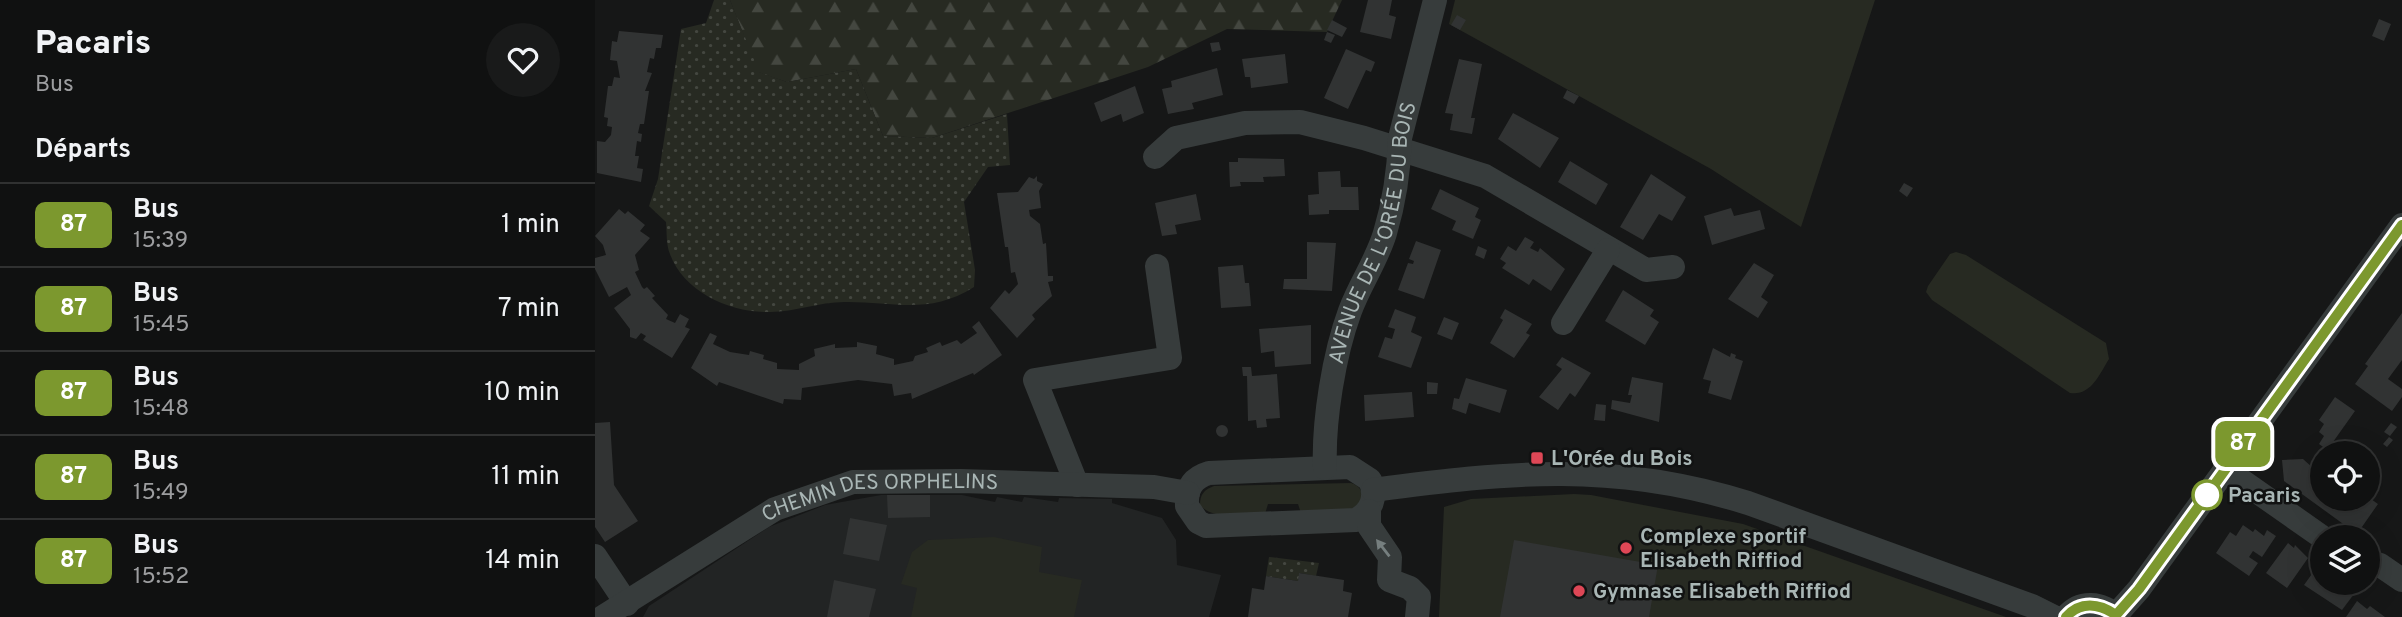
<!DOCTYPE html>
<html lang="fr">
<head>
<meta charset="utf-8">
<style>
	:root { --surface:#101111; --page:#191a1a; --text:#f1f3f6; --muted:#9c9d9f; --line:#303131 }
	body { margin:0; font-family:Overpass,sans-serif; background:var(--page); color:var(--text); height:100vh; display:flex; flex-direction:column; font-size:26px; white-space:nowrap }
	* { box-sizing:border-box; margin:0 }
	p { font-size:23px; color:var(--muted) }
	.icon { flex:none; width:38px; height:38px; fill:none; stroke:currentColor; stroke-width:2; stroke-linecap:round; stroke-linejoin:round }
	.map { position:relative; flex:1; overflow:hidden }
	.side { display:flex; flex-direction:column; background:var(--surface); width:595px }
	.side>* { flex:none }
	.badge { padding:0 14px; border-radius:10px; font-size:24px; line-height:46px }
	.controls { position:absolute; left:1715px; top:441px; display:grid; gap:14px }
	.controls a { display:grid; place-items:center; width:70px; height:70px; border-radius:50%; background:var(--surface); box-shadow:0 7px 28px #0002,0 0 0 2px var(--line); font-size:35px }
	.map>.badge { position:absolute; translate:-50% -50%; box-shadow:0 0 0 4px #fff }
	h2 { padding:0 35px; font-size:26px; line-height:63px }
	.round { display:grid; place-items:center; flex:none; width:74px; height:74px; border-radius:37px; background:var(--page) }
	.head { display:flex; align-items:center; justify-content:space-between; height:119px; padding:0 35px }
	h1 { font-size:33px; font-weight:800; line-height:52px }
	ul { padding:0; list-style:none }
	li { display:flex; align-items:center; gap:21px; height:84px; padding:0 35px; border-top:2px solid var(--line) }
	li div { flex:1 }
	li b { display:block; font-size:26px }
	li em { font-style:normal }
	li .badge { min-width:77px; font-weight:700; text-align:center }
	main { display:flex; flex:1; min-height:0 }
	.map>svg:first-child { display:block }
</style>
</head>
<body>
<main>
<section class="side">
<div class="head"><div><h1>Pacaris</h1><p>Bus</p></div><a class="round"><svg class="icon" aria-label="heart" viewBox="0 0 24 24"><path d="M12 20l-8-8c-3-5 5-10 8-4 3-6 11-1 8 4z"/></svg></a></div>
<h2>Départs</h2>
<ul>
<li><span class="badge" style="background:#7c982e;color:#fff">87</span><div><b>Bus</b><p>15:39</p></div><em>1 min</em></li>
<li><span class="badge" style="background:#7c982e;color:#fff">87</span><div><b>Bus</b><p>15:45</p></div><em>7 min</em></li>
<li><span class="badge" style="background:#7c982e;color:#fff">87</span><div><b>Bus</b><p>15:48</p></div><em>10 min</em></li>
<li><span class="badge" style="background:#7c982e;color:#fff">87</span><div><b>Bus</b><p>15:49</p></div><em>11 min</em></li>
<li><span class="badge" style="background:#7c982e;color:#fff">87</span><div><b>Bus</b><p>15:52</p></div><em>14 min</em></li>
</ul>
</section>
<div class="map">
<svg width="1807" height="617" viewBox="0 0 1807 617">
	<defs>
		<pattern id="forest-firs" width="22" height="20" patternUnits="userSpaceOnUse" patternTransform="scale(1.75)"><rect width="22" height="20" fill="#272a22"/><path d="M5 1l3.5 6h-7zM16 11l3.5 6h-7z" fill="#444740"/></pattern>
		<pattern id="park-dots" width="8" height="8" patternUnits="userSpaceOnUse" patternTransform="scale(1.75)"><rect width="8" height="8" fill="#272a22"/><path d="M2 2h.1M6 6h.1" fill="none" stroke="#444740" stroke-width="1.8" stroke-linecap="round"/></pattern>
	</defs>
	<rect width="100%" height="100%" fill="#161717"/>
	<path fill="#222424" d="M 286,495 L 367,495 L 400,502 L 402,497 L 427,502 L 429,497 L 463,502 L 464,498 L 517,499 L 517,503 L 567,518 L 581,540 L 582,565 L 626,575 L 614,617 L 48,617 L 54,606 L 174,527 L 230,505 Z"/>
	<path fill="#272a22" d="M 860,0 L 1280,0 L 1206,227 L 1116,169 L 854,24 Z
		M 1361,252 L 1371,255 L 1511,343 L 1514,359 C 1504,375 1496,396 1475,393 L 1337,300 L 1331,292 L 1333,286 L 1355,254 Z
		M 756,483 C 765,486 768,491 767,501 L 756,512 L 706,513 L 703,504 L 673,504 L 670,514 C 650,514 618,521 605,505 C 605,494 609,490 619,486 Z
		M 979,494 L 996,495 L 1148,524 L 1411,617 L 844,617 L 849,507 L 876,499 Z
		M 399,537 L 447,547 L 444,572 L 487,580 L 479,617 L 316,617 L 322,588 L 306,584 L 317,552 L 333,540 Z"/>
	<path fill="url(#forest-firs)" d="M 135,0 L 747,0 L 732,32 L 632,29 L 553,67 L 337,138 L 288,136 L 261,69 L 192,82 L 163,72 Z"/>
	<path fill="url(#park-dots)" d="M 119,0 L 135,0 L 164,72 L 192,82 L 261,69 L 288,136 L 337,138 L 412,114 L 415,165 L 393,167 L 369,202 L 380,270 L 379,287 C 333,316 297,301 249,302 C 224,302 200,312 175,312 C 137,313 89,293 75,254 C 71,245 72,232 71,222 L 54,206 L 63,179 L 86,29 L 111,23 Z
		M 674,557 L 724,563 L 721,576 L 705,573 L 703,581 L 671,576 Z"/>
	<path fill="#313333" d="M 773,0 L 797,0 L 794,15 L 801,17 L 796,39 L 765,32 Z
		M 862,15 L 871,20 L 865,30 L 856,25 Z
		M 1784,19 L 1796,24 L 1789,41 L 1777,36 Z
		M 737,20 L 752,28 L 747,37 L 732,30 Z
		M 24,31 L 68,35 L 66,48 L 61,48 L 59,59 L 55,58 L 52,72 L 57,73 L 50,91 L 54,91 L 49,124 L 45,124 L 43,133 L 47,134 L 46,142 L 42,141 L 40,156 L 44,156 L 42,168 L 48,169 L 46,182 L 2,173 L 2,141 L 10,142 L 16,135 L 17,127 L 12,126 L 13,118 L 9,117 L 13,86 L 17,86 L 19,77 L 25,78 L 22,61 L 15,60 L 17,41 L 22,42 Z
		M 732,32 L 740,35 L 736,43 L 729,40 Z
		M 624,42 L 626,50 L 617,52 L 615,43 Z
		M 751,49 L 780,62 L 776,72 L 771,70 L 753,109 L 729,98 Z
		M 690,54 L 693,83 L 656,88 L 655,77 L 650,77 L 647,59 Z
		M 864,59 L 887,64 L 876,118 L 880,118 L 877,134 L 855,130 L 858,114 L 850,113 Z
		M 622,68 L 628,95 L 597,103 L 599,109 L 573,114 L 567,89 L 577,87 L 576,81 Z
		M 540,86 L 549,113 L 528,122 L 526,114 L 506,122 L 499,103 Z
		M 972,90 L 984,96 L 979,104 L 968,98 Z
		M 918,113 L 964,138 L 945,168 L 903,139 Z
		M 643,158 L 689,159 L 690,176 L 668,177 L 669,182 L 645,182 L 646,186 L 635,187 L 634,162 L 643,162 Z
		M 975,161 L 1013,184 L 1001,205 L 963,182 Z
		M 745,171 L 746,187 L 763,187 L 764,210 L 734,210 L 734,214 L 714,215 L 713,195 L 724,194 L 723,172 Z
		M 1056,174 L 1091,197 L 1077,221 L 1064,214 L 1048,240 L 1025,227 Z
		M 442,176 L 442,181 L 448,184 L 444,191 L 446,208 L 434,210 L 435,216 L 445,224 L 448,244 L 451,243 L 453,276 L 458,276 L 458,281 L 453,282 L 457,296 L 437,315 L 440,319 L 422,338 L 395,308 L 410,290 L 414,294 L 423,284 L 420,272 L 416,273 L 413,247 L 410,247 L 402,193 L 423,192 L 434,177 L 439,179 Z
		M 1309,183 L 1318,188 L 1312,197 L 1304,191 Z
		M 845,189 L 884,208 L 880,217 L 886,220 L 878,239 L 857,230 L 861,221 L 836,209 Z
		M 601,194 L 606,220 L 580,225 L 582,234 L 567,236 L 560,203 Z
		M 1136,208 L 1139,216 L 1165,210 L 1170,229 L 1117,245 L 1109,216 Z
		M 24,209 L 30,214 L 33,211 L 50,225 L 45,231 L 55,238 L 40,255 L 44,270 L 40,272 L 47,287 L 49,289 L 52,287 L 60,296 L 57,298 L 73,315 L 71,319 L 80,323 L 85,314 L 94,319 L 90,327 L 95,329 L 77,358 L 48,340 L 51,336 L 46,333 L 41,339 L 35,337 L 35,329 L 19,308 L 36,295 L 32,287 L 14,297 L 0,269 L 0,258 L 11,255 L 8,245 L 0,236 Z
		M 930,237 L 939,242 L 935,248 L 943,252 L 945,248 L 970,269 L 956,291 L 938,279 L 934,285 L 907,268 L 911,263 L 905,259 L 913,246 L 921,251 Z
		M 821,241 L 846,250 L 829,299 L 803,290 L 813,263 L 818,264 L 819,261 L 814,259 Z
		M 712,242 L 741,243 L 737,291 L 688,289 L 689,279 L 712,279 Z
		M 883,246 L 892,250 L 889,259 L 880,255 Z
		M 1159,263 L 1179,275 L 1166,297 L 1173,302 L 1163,318 L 1133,299 Z
		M 648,265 L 650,283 L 654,283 L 656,306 L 626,308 L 623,267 Z
		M 1028,290 L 1059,310 L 1055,316 L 1064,322 L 1050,345 L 1010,321 Z
		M 800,309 L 821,317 L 816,332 L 827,337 L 816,368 L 783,357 L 790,337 L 797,339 L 800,329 L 793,327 Z
		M 910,309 L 937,324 L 931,333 L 935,335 L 919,358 L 895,343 L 908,320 L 905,318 Z
		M 1807,313 L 1807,360 L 1793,379 L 1807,389 L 1807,397 L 1797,411 L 1760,384 L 1773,366 L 1770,364 Z
		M 849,317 L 864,323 L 857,340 L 842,334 Z
		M 384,321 L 407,355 L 379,375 L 378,373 L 317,399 L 316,393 L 299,396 L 297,384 L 263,380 L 207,388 L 206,400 L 189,399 L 188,404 L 124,382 L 122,386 L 96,368 L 115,333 L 122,336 L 118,344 L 135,352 L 154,355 L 155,351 L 169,355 L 168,359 L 182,363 L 182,369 L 204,370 L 204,364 L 220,356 L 219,349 L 240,344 L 240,348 L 262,347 L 262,342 L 282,346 L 281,354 L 299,359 L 299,365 L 318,361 L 320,356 L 333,352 L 331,348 L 345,342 L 347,346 L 362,340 L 366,344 L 382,333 L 377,327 Z
		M 716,325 L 716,364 L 680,367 L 679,351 L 666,353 L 664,329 Z
		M 1118,348 L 1135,357 L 1136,353 L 1141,355 L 1140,358 L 1148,361 L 1136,400 L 1113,393 L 1116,381 L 1108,379 Z
		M 967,357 L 996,373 L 980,397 L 975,393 L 963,410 L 944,397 L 967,369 L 961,365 Z
		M 647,367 L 656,367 L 657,376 L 682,374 L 685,418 L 671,419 L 672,427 L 662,428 L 661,420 L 653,421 L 652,376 L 648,376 Z
		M 1037,377 L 1068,383 L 1064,422 L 1016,409 L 1017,400 L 1035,403 L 1037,395 L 1033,395 Z
		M 871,378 L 912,390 L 905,413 L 874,403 L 871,414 L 857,409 L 859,398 L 864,399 Z
		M 832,382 L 843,383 L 842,394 L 832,394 Z
		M 817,392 L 819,417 L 770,421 L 769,395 Z
		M 1740,397 L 1760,411 L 1738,442 L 1741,444 L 1735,452 L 1724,444 L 1729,436 L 1724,432 L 1729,424 L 1724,420 Z
		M 1001,404 L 1011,405 L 1010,421 L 999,420 Z
		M 15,422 L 19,485 L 43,521 L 10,542 L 0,527 L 0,423 Z
		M 1796,423 L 1802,427 L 1795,436 L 1789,432 Z
		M621 431a6 6 0 1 1 12 0a6 6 0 1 1-12 0Z
		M 1794,437 L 1798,440 L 1792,447 L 1788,444 Z
		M 1708,459 L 1727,476 L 1727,499 L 1773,497 L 1783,504 L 1762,534 L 1689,481 L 1687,460 Z
		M 292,495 L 335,495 L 335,517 L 293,518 Z
		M 255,518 L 292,525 L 284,561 L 248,554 Z
		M 1648,525 L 1658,532 L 1660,529 L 1669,536 L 1672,530 L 1681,536 L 1667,557 L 1658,551 L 1654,557 L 1663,563 L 1654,576 L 1621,553 L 1635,532 L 1641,536 Z
		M 919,540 L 1063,565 L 1054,617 L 905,617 Z
		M 1693,543 L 1699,548 L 1700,545 L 1713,558 L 1692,588 L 1671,573 Z
		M 1719,571 L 1727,576 L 1727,583 L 1751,583 L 1762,590 L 1747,610 L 1709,585 Z
		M 704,573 L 749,580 L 748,591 L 757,593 L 753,617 L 653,617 L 657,588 L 669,590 L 671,576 L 703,581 Z
		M 239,580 L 281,589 L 274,617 L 232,617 Z
		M 1762,601 L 1772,609 L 1775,606 L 1790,617 L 1751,617 Z"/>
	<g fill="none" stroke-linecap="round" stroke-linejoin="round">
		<g stroke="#373c3c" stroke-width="24">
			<path d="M 560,157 L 581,138 L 650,123 L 705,122 L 769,138 L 890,176 L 1051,270 L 1078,267"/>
			<path d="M 968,323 L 1013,250"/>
			<path d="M 755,467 L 775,480 C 782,497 777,511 761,520 L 611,526 L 603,522 L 592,506 C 591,489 597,478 614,473 Z"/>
			<path id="s1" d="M 730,468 C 728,422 739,354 755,311 C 765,284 782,260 790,233 C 799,203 804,169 805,138 L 840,0"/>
			<path d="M 1630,469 L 1727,537"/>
			<path d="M 482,485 L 440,380 L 575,358 L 562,266"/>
			<path d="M 778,490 C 914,472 1019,461 1153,503 L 1437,606 L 1459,617"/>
			<path d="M 774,511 L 774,526 L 795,557 L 794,580 L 815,588 L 824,597 L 822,617"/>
			<path d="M 0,556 L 32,604"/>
			<path d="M 1773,562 L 1785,565 L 1807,580"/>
			<path d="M 1521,615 L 1544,589 L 1807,225"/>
			<path id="s2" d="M 8,617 L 180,509 L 258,482 L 366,481 L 559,487 L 593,493"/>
			<path d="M 1471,617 C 1485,600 1507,602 1522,617"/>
		</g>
	</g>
	<defs><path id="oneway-solid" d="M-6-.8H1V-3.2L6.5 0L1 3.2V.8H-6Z" transform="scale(1.75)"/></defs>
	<use fill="#767f7f" href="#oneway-solid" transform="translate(788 548) rotate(-128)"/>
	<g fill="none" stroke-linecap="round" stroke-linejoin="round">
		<g stroke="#fff" stroke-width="16">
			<path id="line" d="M 1471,617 C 1485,601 1504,603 1521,615 L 1544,589 L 1807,225"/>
		</g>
		<use href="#line" stroke="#7c982e" stroke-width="10"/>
	</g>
	<g fill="#de4756" stroke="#111212" stroke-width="2.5">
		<rect x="935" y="451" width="14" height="14" rx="3.5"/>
		<circle cx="1031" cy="548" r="7"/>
		<circle cx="984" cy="591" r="7"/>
	</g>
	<circle fill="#fff" stroke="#7c982e" stroke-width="3.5" cx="1612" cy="495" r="14"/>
	<g text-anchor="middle" stroke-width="5" stroke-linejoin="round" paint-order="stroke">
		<g font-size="21" fill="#a9b6b5" stroke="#111212">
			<text dy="7" stroke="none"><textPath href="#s1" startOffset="242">AVENUE DE L'ORÉE DU BOIS</textPath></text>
			<text dy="7" stroke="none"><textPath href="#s2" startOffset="310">CHEMIN DES ORPHELINS</textPath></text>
		</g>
		<g font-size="21" font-weight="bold" fill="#a9b6b5" stroke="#111212" text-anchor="start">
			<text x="956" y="465">L'Orée du Bois</text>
			<text x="1045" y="543">Complexe sportif<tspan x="1045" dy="24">Elisabeth Riffiod</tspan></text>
			<text x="998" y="598">Gymnase Elisabeth Riffiod</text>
		</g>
		<g font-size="21" font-weight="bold" fill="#a9b6b5" stroke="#111212" text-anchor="start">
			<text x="1633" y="502">Pacaris</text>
		</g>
	</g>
</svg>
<div class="controls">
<a><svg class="icon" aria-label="locate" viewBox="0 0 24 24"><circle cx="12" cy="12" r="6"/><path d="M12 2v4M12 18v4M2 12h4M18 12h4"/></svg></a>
<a><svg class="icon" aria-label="layers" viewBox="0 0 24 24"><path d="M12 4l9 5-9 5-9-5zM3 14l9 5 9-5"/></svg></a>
</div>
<b class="badge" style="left:1648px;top:444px;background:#7c982e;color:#fff">87</b>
</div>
</main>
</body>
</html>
